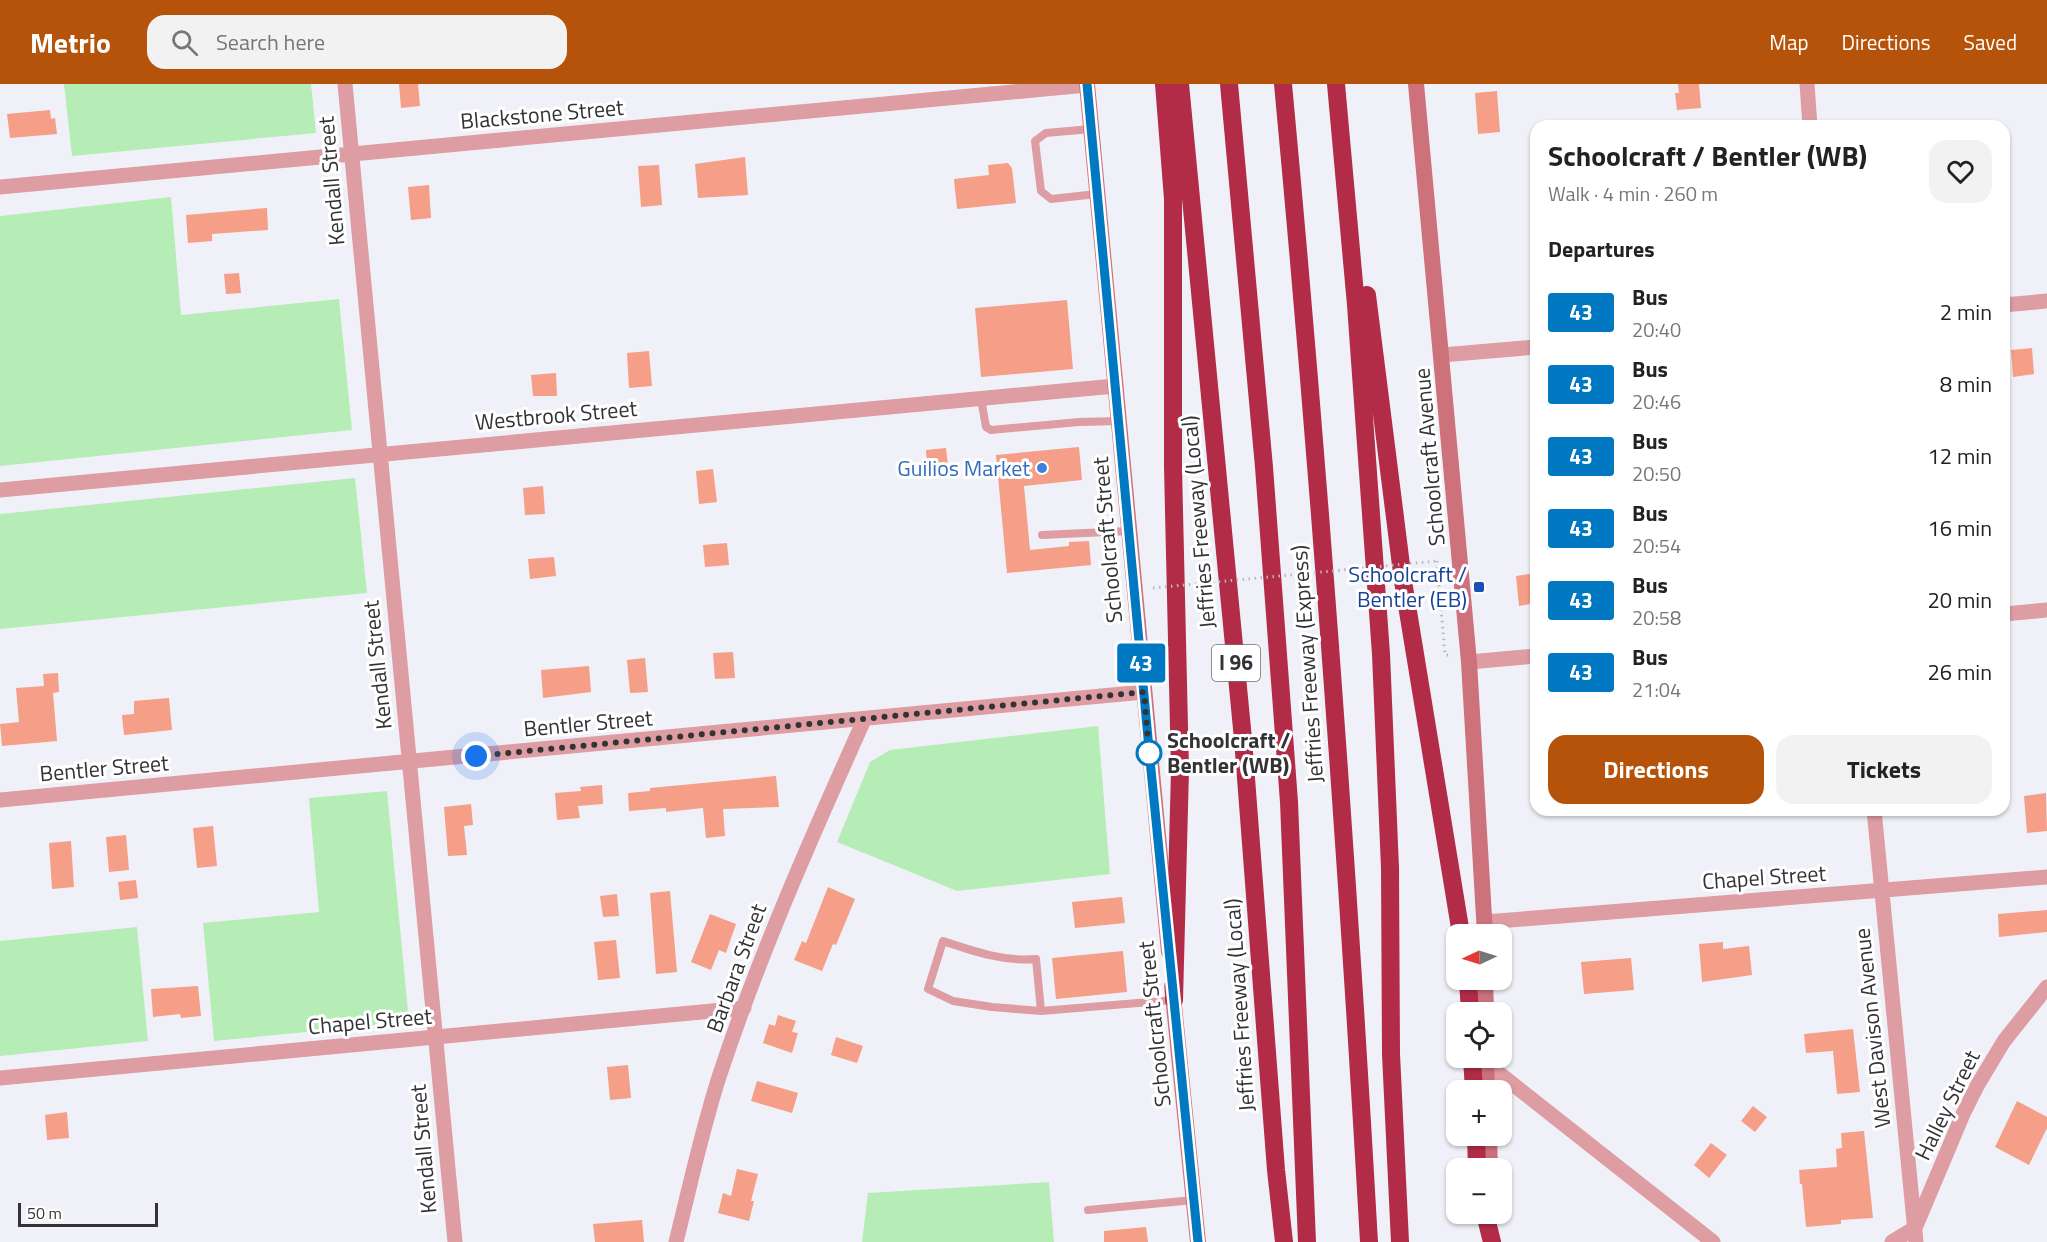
<!DOCTYPE html>
<html lang="en">
<head>
<meta charset="utf-8">
<style>
	:root { --surface:#fff; --page:#f2f2f2; --text:#222; --muted:#767676; --accent:#b45309 }
	body { margin:0; font-family:"Titillium Web",sans-serif; background:var(--page); color:var(--text); height:100vh; display:flex; flex-direction:column; font-size:22px; white-space:nowrap }
	* { box-sizing:border-box; margin:0 }
	p { font-size:20px; color:var(--muted) }
	.icon { flex:none; width:33px; height:33px; fill:none; stroke:currentColor; stroke-width:2; stroke-linecap:round; stroke-linejoin:round }
	.map { position:relative; flex:1; overflow:hidden }
	.details { position:absolute; left:1530px; top:36px; width:480px; height:696px; display:flex; flex-direction:column; background:var(--surface); border-radius:18px; box-shadow:0 2px 4px #0004 }
	.details>* { flex:none }
	.badge { padding:0 12px; border-radius:4px; font-size:21px; line-height:39px }
	.needle { width:39px; rotate:266deg }
	.fabs { position:absolute; left:1446px; top:840px; display:grid; gap:12px }
	.fabs a { display:grid; place-items:center; width:66px; height:66px; border-radius:12px; background:var(--surface); box-shadow:0 2px 4px #0004; font-size:30px }
	.scale { position:absolute; left:18px; bottom:15px; width:140px; box-sizing:border-box; padding-left:6px; border:3px solid #333336; border-top:0; font-size:16px; line-height:21px; white-space:nowrap; color:#333336; -webkit-text-stroke:4px #fff; paint-order:stroke }
	.you { position:absolute; width:30px; height:30px; margin:-15px; border:4px solid #fff; border-radius:50%; background:#1a73e8; box-shadow:0 0 0 9px #1a73e833 }
	.map>.badge { position:absolute; translate:-50% -50%; box-shadow:0 0 0 3px #fff }
	h2 { padding:0 18px; font-size:22px; line-height:54px }
	.round { display:grid; place-items:center; flex:none; width:63px; height:63px; border-radius:18px; background:var(--page) }
	.head { display:flex; align-items:center; justify-content:space-between; height:102px; padding:0 18px }
	h1 { font-size:28px; font-weight:700; line-height:45px }
	.primary-button { display:flex; gap:12px; margin-top:auto; padding:12px 18px }
	.primary-button a { flex:1; height:69px; border-radius:18px; background:var(--accent); color:#fff; font-size:24px; font-weight:700; line-height:69px; text-align:center }
	.primary-button a+a { background:var(--page); color:var(--text) }
	ul { padding:0; list-style:none }
	li { display:flex; align-items:center; gap:18px; height:72px; padding:0 18px }
	li div { flex:1 }
	li b { display:block; font-size:22px }
	li em { font-style:normal }
	li .badge { min-width:66px; font-weight:700; text-align:center }
	header { display:flex; align-items:center; gap:36px; box-sizing:border-box; height:84px; padding:0 30px; background:var(--accent); color:#fff }
	header strong { font-size:28px }
	nav { display:flex; gap:33px; margin-inline-start:auto; font-size:21px }
	.search { width:420px; height:54px; background:var(--page); display:flex; align-items:center; gap:15px; box-sizing:border-box; padding:0 21px; border-radius:18px; color:var(--muted); font-size:22px }
	.map>svg:first-child { display:block }
</style>
</head>
<body>
<header>
<strong>Metrio</strong>
<div class="search"><svg class="icon" aria-label="search" viewBox="0 0 24 24"><circle cx="10" cy="10" r="6"/><path d="M15 15l6 6"/></svg>Search here</div>
<nav><a>Map</a><a>Directions</a><a>Saved</a></nav>
</header>
<div class="map">
<svg width="2047" height="1158" viewBox="0 0 2047 1158">
	<rect width="100%" height="100%" fill="#f0f1f8"/>
	<path fill="#b6ecb6" d="M 64,0 L 311,0 L 316,49 L 72,72 Z
		M 171,113 L 181,231 L 339,215 L 352,346 L 0,382 L 0,132 Z
		M 355,394 L 367,509 L 0,545 L 0,430 Z
		M 1098,642 L 1110,790 L 957,807 L 837,758 L 870,678 L 890,666 Z
		M 387,707 L 409,938 L 214,957 L 203,839 L 319,828 L 309,714 Z
		M 137,843 L 148,957 L 0,972 L 0,857 Z
		M 1049,1098 L 1054,1158 L 862,1158 L 868,1109 Z"/>
	<path fill="#f59e88" d="M 399,0 L 418,0 L 420,22 L 401,24 Z
		M 1678,0 L 1699,0 L 1701,24 L 1677,26 L 1675,9 L 1679,9 Z
		M 1497,7 L 1500,48 L 1478,50 L 1475,9 Z
		M 50,26 L 51,35 L 55,34 L 57,50 L 10,54 L 7,30 Z
		M 745,73 L 748,111 L 698,114 L 695,80 Z
		M 1008,79 L 1012,84 L 1016,119 L 957,125 L 954,95 L 989,91 L 988,81 Z
		M 659,81 L 662,121 L 641,123 L 638,82 Z
		M 429,101 L 431,134 L 411,136 L 408,103 Z
		M 267,124 L 268,146 L 212,150 L 212,157 L 188,159 L 186,131 Z
		M 239,189 L 241,209 L 226,210 L 224,190 Z
		M 1067,216 L 1073,285 L 981,293 L 975,224 Z
		M 2032,264 L 2034,290 L 2013,293 L 2011,266 Z
		M 649,267 L 652,302 L 629,304 L 627,269 Z
		M 556,289 L 557,312 L 533,312 L 531,291 Z
		M 1079,363 L 1082,396 L 1024,402 L 1030,466 L 1069,462 L 1069,458 L 1089,457 L 1091,481 L 1007,489 L 996,371 Z
		M 946,364 L 949,391 L 928,393 L 926,366 Z
		M 713,385 L 717,418 L 699,420 L 696,387 Z
		M 543,402 L 545,430 L 525,431 L 523,404 Z
		M 727,459 L 729,481 L 705,483 L 703,461 Z
		M 554,473 L 556,492 L 530,495 L 528,475 Z
		M 1536,489 L 1536,519 L 1519,522 L 1516,492 Z
		M 733,568 L 735,594 L 715,595 L 713,569 Z
		M 645,574 L 648,608 L 630,609 L 627,576 Z
		M 589,582 L 591,608 L 543,614 L 541,586 Z
		M 58,589 L 59,608 L 53,609 L 57,657 L 2,662 L 0,640 L 19,638 L 16,604 L 44,602 L 43,590 Z
		M 169,614 L 172,646 L 124,651 L 122,631 L 134,630 L 134,617 Z
		M 776,692 L 779,723 L 723,725 L 725,752 L 706,754 L 703,724 L 666,728 L 666,724 L 629,727 L 628,709 L 650,707 L 650,704 Z
		M 602,701 L 603,720 L 578,722 L 580,734 L 557,736 L 555,709 L 581,707 L 580,703 Z
		M 2046,709 L 2047,747 L 2027,749 L 2024,712 Z
		M 471,720 L 473,741 L 464,742 L 467,771 L 448,772 L 444,723 Z
		M 213,742 L 217,782 L 197,784 L 193,744 Z
		M 126,751 L 129,786 L 109,788 L 106,753 Z
		M 71,757 L 74,803 L 52,805 L 49,759 Z
		M 136,796 L 138,814 L 120,816 L 118,798 Z
		M 828,803 L 855,815 L 836,861 L 833,860 L 822,887 L 794,876 L 802,857 L 806,859 Z
		M 670,807 L 677,888 L 656,890 L 650,809 Z
		M 617,810 L 619,832 L 603,833 L 600,812 Z
		M 1122,813 L 1125,839 L 1075,844 L 1072,818 Z
		M 2047,826 L 2047,848 L 1999,853 L 1998,830 Z
		M 710,830 L 736,840 L 726,869 L 719,866 L 711,886 L 691,878 Z
		M 616,856 L 620,894 L 598,896 L 594,858 Z
		M 1723,858 L 1723,865 L 1749,862 L 1752,891 L 1702,898 L 1699,860 Z
		M 1123,867 L 1127,908 L 1056,915 L 1052,874 Z
		M 1631,874 L 1634,906 L 1584,910 L 1581,878 Z
		M 198,902 L 201,932 L 181,934 L 180,930 L 153,933 L 151,905 Z
		M 778,931 L 796,937 L 792,948 L 798,949 L 792,969 L 763,959 L 769,940 L 775,942 Z
		M 1853,945 L 1860,1008 L 1837,1010 L 1833,967 L 1806,969 L 1804,950 Z
		M 836,953 L 863,962 L 857,979 L 831,971 Z
		M 628,981 L 631,1014 L 610,1016 L 607,983 Z
		M 757,997 L 798,1009 L 792,1029 L 751,1017 Z
		M 2017,1017 L 2047,1033 L 2047,1044 L 2029,1081 L 1995,1063 Z
		M 1753,1022 L 1767,1033 L 1755,1048 L 1741,1037 Z
		M 67,1028 L 69,1054 L 47,1056 L 45,1031 Z
		M 1864,1047 L 1873,1134 L 1841,1136 L 1841,1140 L 1806,1143 L 1802,1100 L 1800,1100 L 1799,1086 L 1837,1083 L 1836,1065 L 1842,1064 L 1841,1049 Z
		M 1711,1059 L 1727,1071 L 1709,1094 L 1694,1081 Z
		M 737,1085 L 758,1090 L 751,1117 L 754,1117 L 749,1137 L 718,1129 L 723,1109 L 731,1112 Z
		M 642,1136 L 644,1158 L 595,1158 L 593,1140 Z
		M 1146,1143 L 1148,1158 L 1104,1158 L 1104,1147 Z"/>
	<g fill="none" stroke-linecap="round" stroke-linejoin="round">
		<path stroke="#b7b8be" stroke-width="3" stroke-dasharray="1.5 4.5" stroke-linecap="butt" d="M 1437,477 L 1445,571 L 1451,571"/>
		<path stroke="#dd9da2" stroke-width="8" d="M 1091,45 L 1046,49 L 1035,57 L 1041,107 L 1051,115 L 1097,110
			M 981,315 L 986,343 L 991,346 L 1079,338 L 1119,337
			M 1042,451 L 1129,447
			M 1041,927 L 1036,875 C 1004,878 973,867 943,857 L 928,905 L 953,917 L 992,923 L 1041,927 L 1174,916
			M 1088,1126 L 1194,1116"/>
		<path stroke="#dd9da2" stroke-width="15" d="M 345,0 L 455,1158
			M 1807,0 L 1810,42
			M 0,103 L 1087,1
			M 2004,221 L 2047,217
			M 1442,271 L 1536,263
			M 0,406 L 1115,302
			M 2004,530 L 2047,526
			M 1469,578 L 1536,572
			M 0,716 L 1144,608
			M 1874,726 L 1916,1158
			M 1485,838 L 2047,793
			M 1486,979 L 1713,1158
			M 0,994 L 744,924
			M 676,1158 C 690,1102 702,1045 720,990 C 760,869 812,752 864,636
			M 1892,1158 L 1915,1144 L 1963,1030 L 1977,1002 L 2004,957 L 2047,903"/>
		<path stroke="#cd717b" stroke-width="16" d="M 1087,0 L 1169,868
			M 1416,0 L 1469,578 L 1485,850
			M 1485,896 L 1486,928
			M 1172,902 L 1198,1158
			M 1486,974 L 1487,1006
			M 1489,1052 L 1490,1084"/>
		<path stroke="#b22c48" stroke-width="18" d="M 1164,0 L 1173,115 L 1173,383 L 1180,686 L 1174,916
			M 1180,0 L 1243,655 L 1276,1086 L 1284,1158
			M 1229,0 L 1264,383 L 1289,718 L 1307,1158
			M 1283,0 C 1319,385 1347,771 1369,1158
			M 1336,0 L 1356,221 L 1381,570 L 1390,784 L 1391,970 L 1400,1158
			M 1367,211 L 1403,497 L 1461,850
			M 1468,896 L 1470,928
			M 1472,974 L 1474,1006
			M 1476,1052 L 1477,1084
			M 1485,1130 L 1492,1158"/>
		<path stroke="#b7b8be" stroke-width="3" stroke-dasharray="1.5 4.5" stroke-linecap="butt" d="M 1153,504 L 1437,477"/>
	</g>
	<g fill="none" stroke-linecap="round" stroke-linejoin="round">
		<g stroke="#fff" stroke-width="14">
			<path id="line" d="M 1087,0 L 1151,686 L 1198,1158"/>
		</g>
		<use href="#line" stroke="#0079c2" stroke-width="9"/>
		<path stroke="#333336" stroke-width="6" stroke-dasharray="0 10.8" d="M 476,672 L 1144,608 L 1149,669"/>
	</g>
	<circle fill="#3f7fe0" stroke="#fff" stroke-width="2" cx="1042" cy="384" r="6"/>
	<rect fill="#1a4fb4" stroke="#fff" stroke-width="2" x="1473" y="497" width="12" height="12" rx="3"/>
	<circle fill="#fff" stroke="#0079c2" stroke-width="3" cx="1149" cy="669" r="12"/>
	<g text-anchor="middle" stroke-width="6" stroke-linejoin="round" paint-order="stroke">
		<rect fill="#fff" stroke="#707072" stroke-width="1.5" x="1212" y="561" width="48" height="36" rx="4.5"/>
		<g font-size="21" font-weight="bold" fill="#333336">
			<text x="1236" y="586">I 96</text>
		</g>
		<g font-size="22" fill="#333336" stroke="#fff">
			<text transform="translate(542 30) rotate(-5)" y="8">Blackstone Street</text>
			<text transform="translate(331 97) rotate(-95)" y="8">Kendall Street</text>
			<text transform="translate(556 331) rotate(-5)" y="8">Westbrook Street</text>
			<text transform="translate(1429 373) rotate(-95)" y="8">Schoolcraft Avenue</text>
			<text transform="translate(1198 438) rotate(-95)" y="8">Jeffries Freeway (Local)</text>
			<text transform="translate(1107 456) rotate(-95)" y="8">Schoolcraft Street</text>
			<text transform="translate(1307 580) rotate(-94)" y="8">Jeffries Freeway (Express)</text>
			<text transform="translate(377 581) rotate(-96)" y="8">Kendall Street</text>
			<text transform="translate(588 639) rotate(-5)" y="8">Bentler Street</text>
			<text transform="translate(104 684) rotate(-5)" y="8">Bentler Street</text>
			<text transform="translate(1764 793) rotate(-4)" y="8">Chapel Street</text>
			<text transform="translate(736 884) rotate(-70)" y="8">Barbara Street</text>
			<text transform="translate(1239 921) rotate(-94)" y="8">Jeffries Freeway (Local)</text>
			<text transform="translate(370 937) rotate(-5)" y="8">Chapel Street</text>
			<text transform="translate(1154 940) rotate(-96)" y="8">Schoolcraft Street</text>
			<text transform="translate(1872 944) rotate(-96)" y="8">West Davison Avenue</text>
			<text transform="translate(1947 1021) rotate(-64)" y="8">Halley Street</text>
			<text transform="translate(423 1065) rotate(-95)" y="8">Kendall Street</text>
		</g>
		<g font-size="22" fill="#366cbe" stroke="#fff" text-anchor="end">
			<text x="1030" y="392">Guilios Market</text>
		</g>
		<g font-size="22" fill="#164399" stroke="#fff" text-anchor="end">
			<text x="1467" y="498">Schoolcraft /<tspan x="1467" dy="25">Bentler (EB)</tspan></text>
		</g>
		<g font-size="22" font-weight="bold" fill="#333336" stroke="#fff" text-anchor="start">
			<text x="1167" y="664">Schoolcraft /<tspan x="1167" dy="25">Bentler (WB)</tspan></text>
		</g>
	</g>
</svg>
<div class="fabs">
<a><svg class="needle" viewBox="-14 -14 28 28"><path d="M0-13l5 13h-10z" fill="#e53935"/><path d="M0 13l5-13h-10z" fill="#767676"/></svg></a>
<a><svg class="icon" aria-label="locate" viewBox="0 0 24 24"><circle cx="12" cy="12" r="6"/><path d="M12 2v4M12 18v4M2 12h4M18 12h4"/></svg></a>
<a>+</a>
<a>−</a>
</div>
<div class="scale">50 m</div>
<div class="you" style="left:476px;top:672px"></div>
<b class="badge" style="left:1141px;top:579px;background:#0079c2;color:#fff">43</b>
<section class="details">
<div class="head"><div><h1>Schoolcraft / Bentler (WB)</h1><p>Walk · 4 min · 260 m</p></div><a class="round"><svg class="icon" aria-label="heart" viewBox="0 0 24 24"><path d="M12 20l-8-8c-3-5 5-10 8-4 3-6 11-1 8 4z"/></svg></a></div>
<h2>Departures</h2>
<ul>
<li><span class="badge" style="background:#0079c2;color:#fff">43</span><div><b>Bus</b><p>20:40</p></div><em>2 min</em></li>
<li><span class="badge" style="background:#0079c2;color:#fff">43</span><div><b>Bus</b><p>20:46</p></div><em>8 min</em></li>
<li><span class="badge" style="background:#0079c2;color:#fff">43</span><div><b>Bus</b><p>20:50</p></div><em>12 min</em></li>
<li><span class="badge" style="background:#0079c2;color:#fff">43</span><div><b>Bus</b><p>20:54</p></div><em>16 min</em></li>
<li><span class="badge" style="background:#0079c2;color:#fff">43</span><div><b>Bus</b><p>20:58</p></div><em>20 min</em></li>
<li><span class="badge" style="background:#0079c2;color:#fff">43</span><div><b>Bus</b><p>21:04</p></div><em>26 min</em></li>
</ul>
<div class="primary-button"><a>Directions</a><a>Tickets</a></div>
</section>
</div>
</body>
</html>
